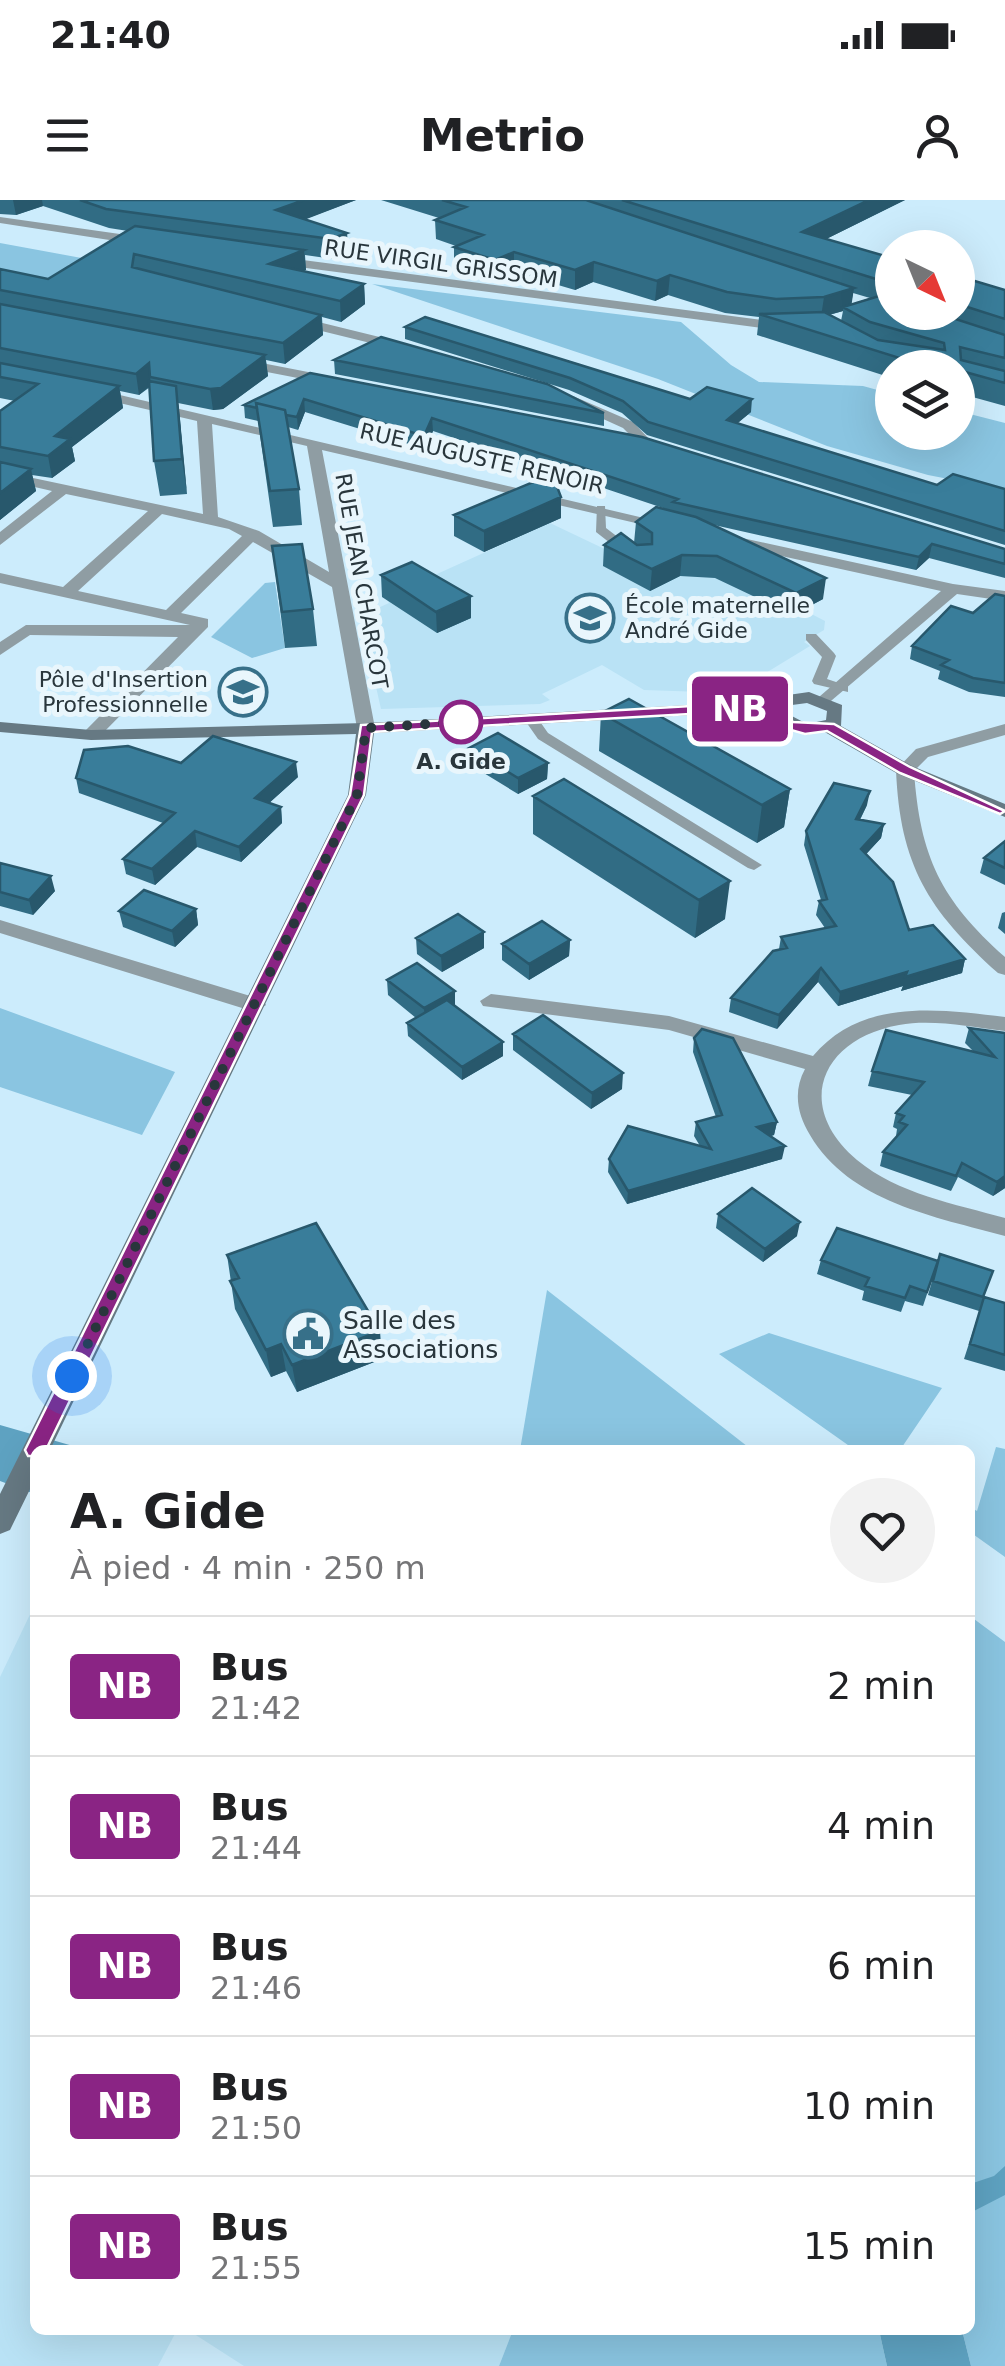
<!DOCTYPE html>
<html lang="fr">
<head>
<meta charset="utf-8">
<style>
	:root { --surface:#fff; --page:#f2f2f2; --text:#202124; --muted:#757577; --line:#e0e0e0 }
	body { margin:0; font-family:"DejaVu Sans",sans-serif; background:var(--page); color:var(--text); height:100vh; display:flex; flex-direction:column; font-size:38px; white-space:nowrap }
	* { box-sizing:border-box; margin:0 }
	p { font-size:32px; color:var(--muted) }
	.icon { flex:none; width:55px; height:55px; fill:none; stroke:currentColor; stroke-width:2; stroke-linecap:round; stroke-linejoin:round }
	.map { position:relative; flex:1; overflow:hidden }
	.sheet { position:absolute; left:30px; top:1245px; width:945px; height:890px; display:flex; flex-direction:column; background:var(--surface); border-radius:15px; box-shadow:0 10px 40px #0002 }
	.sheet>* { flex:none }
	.badge { padding:0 20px; border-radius:8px; font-size:35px; line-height:65px }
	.needle { width:65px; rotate:137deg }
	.fabs { position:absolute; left:875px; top:30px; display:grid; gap:20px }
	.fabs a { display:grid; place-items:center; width:100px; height:100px; border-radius:50%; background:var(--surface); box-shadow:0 10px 40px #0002; font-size:50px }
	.you { position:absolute; width:50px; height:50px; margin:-25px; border:8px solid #fff; border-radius:50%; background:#1a73e8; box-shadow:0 0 0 15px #1a73e833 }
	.map>.badge { position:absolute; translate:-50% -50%; box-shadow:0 0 0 5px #fff }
	.round { display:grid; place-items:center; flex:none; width:105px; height:105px; border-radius:52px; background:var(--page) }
	.overview { display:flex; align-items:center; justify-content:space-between; height:170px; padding:0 40px }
	h1 { font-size:48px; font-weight:700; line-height:75px }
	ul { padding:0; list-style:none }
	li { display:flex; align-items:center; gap:30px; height:140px; padding:0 40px; border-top:2px solid var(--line) }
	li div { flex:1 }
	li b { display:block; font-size:38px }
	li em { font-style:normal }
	li .badge { min-width:110px; font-weight:700; text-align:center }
	.status { display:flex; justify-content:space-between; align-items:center; height:70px; padding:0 50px; background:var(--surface); direction:ltr }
	.status svg { height:28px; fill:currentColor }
	header { display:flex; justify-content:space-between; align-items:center; height:130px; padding:0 40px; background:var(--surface); font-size:45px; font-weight:700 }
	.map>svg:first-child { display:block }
</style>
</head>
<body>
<div class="status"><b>21:40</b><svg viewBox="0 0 49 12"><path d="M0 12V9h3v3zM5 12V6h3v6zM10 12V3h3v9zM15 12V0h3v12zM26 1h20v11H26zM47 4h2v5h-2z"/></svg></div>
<header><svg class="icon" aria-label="menu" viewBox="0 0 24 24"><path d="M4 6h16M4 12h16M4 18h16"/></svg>Metrio<svg class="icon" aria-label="person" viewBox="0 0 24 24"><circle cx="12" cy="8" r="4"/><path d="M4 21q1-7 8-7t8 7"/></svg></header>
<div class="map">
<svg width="1005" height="2166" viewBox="0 0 1005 2166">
	<rect width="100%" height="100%" fill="#ccecfc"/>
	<path fill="#b9e2f5" d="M 550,323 L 655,373 L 697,355 L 825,421 L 824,430 L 804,442 L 810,446 L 733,493 L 644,490 L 602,465 L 542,494 L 550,500 L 540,504 L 381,509 L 360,416 L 389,403 L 386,397 Z
		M 35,1404 L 35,2130 L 177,2130 L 158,2166 L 0,2166 L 0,1477 Z
		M 188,2130 L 513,2130 L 499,2166 L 244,2166 Z"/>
	<path fill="#8ac5e1" d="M 0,43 L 87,59 L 68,65 L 81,84 L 0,83 Z
		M 372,84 L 681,122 L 731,165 L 759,182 L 863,186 L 892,194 L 892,232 L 958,232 L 958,211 L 1005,223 L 1005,290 L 928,275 L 827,246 L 658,179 Z
		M 275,382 L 285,448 L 252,458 L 211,437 L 265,383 Z
		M 0,808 L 175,872 L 142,935 L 0,887 Z
		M 547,1090 L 752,1250 L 520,1250 Z
		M 769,1133 L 942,1188 L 900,1250 L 855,1250 L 719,1154 Z
		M 996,1247 L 1005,1249 L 1005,1357 L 970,1332 L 970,1307 L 977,1311 Z
		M 970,1416 L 1005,1442 L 1005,2166 L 971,2166 L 962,2130 L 970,2130 Z
		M 513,2130 L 879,2130 L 887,2166 L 499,2166 Z"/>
	<path fill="#5ea2c1" d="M 0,1225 L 87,1250 L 35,1250 L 35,1294 L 0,1281 Z
		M 1005,1966 L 1005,1995 L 970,2013 L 970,1984 L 994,1976 Z
		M 879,2130 L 962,2130 L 971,2166 L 887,2166 Z"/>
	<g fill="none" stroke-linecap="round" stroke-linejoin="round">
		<path fill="#8f9da3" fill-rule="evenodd" d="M 597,306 L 605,306 L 606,328 L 636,351 L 636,357 L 628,357 L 596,332 Z
			M 806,434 L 816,434 L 834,453 L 836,456 L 827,479 L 848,486 L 848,492 L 814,484 L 812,481 L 822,457 L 806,440 Z
			M 531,515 L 536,516 L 548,533 L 762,665 L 754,670 L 748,668 L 538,539 L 524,519 Z"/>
		<path fill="#8f9da3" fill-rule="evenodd" d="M 0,17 L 148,38 L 154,42 L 148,46 L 0,23 Z
			M 272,56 L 793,124 L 800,128 L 793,132 L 268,63 Z
			M 290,115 L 412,145 L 414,148 L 407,152 L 285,122 Z
			M 236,158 L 339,178 L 346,182 L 339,186 L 231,165 L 229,162 Z
			M 90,188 L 678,326 L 670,331 L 322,250 L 375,528 L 372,532 L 357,528 L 332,387 L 253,342 L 181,413 L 208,419 L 208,427 L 97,539 L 85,539 L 85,531 L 178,437 L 30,435 L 0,455 L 0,442 L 26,425 L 190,425 L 0,383 L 0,373 L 63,387 L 148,311 L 66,294 L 0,345 L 0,332 L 52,291 L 0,279 L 0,271 L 203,314 L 197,221 L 85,195 L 85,189 ZM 212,224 L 307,246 L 329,372 L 259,331 L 218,317 ZM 162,314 L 229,329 L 242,336 L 166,410 L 78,391 Z
			M 573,196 L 633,222 L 652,242 L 640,245 L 623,228 L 568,203 L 566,200 Z
			M 733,336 L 953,384 L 1005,391 L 1005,401 L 957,394 L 825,506 L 819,505 L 819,497 L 941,391 L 727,344 L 725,341 Z
			M 1005,524 L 1005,535 L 928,557 L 914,571 C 920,657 941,700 1005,757 L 1005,775 L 998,773 C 928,710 900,665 896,570 L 916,549 Z
			M 0,720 L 263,800 L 266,805 L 255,812 L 0,733 Z
			M 491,794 L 669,816 L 813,856 C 862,798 937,809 1005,817 L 1005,831 C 970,827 933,819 899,825 C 821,839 793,906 857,960 C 898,994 955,1004 1005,1018 L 1005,1036 C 936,1017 849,1002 810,935 C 797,914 793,891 805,869 L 669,830 L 483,806 L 480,801 Z"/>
		<path fill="#667983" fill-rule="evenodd" d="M 809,492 L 842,505 L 841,526 L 912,566 L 1005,604 L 1005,617 L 898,574 L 823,531 L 805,535 L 770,517 L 726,513 L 374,533 L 366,595 L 50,1250 L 35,1250 L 35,1279 L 10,1330 L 0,1334 L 0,1294 L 348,595 L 356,534 L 91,540 L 0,532 L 0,522 L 91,530 L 366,523 L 726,503 L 771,506 L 781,496 ZM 807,503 L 827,511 L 826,520 L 807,524 L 788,514 L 792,505 Z"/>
	</g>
	<path fill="#316c84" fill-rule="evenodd" d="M 0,0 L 356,0 L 305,19 L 347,33 L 348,53 L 333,59 L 305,55 L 306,70 L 303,71 L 364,84 L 365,104 L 341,122 L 322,117 L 323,135 L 285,164 L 266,160 L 268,176 L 223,209 L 213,210 L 178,203 L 187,294 L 160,296 L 154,261 L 150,187 L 139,195 L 120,191 L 123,208 L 72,247 L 75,261 L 52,278 L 32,275 L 36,291 L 0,320 L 0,211 L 15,201 L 0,198 L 0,69 L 48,79 L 128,31 L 109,28 L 43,6 L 16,15 L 0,14 Z
		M 381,0 L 905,0 L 826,39 L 892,58 L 892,112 L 958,112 L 958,76 L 1005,90 L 1005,206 L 958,193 L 958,168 L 892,168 L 892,178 L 757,135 L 759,117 L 725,113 L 668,95 L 655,101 L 593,82 L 575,90 L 514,72 L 495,80 L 454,67 L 454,47 L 456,46 L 436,39 L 435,20 L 439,18 ZM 853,93 L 870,98 L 851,104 ZM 843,111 L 841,121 L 829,115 Z
		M 405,127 L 690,199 L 751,212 L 737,223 L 937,285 L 1005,289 L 1005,345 L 647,235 L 622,213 L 569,190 L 405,139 Z
		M 334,160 L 604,213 L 604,226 L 335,174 Z
		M 310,173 L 1005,349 L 1005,378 L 929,358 L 916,370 L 714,325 L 823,399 L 793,415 L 715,378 L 680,376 L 650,391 L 603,366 L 604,345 L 634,343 L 636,322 L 672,311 L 433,231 L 425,249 L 305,212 L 298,230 L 288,227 L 299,289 L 302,325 L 273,327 L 258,221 L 245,218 L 244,205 Z
		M 561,297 L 561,318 L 484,352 L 454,336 L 454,315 Z
		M 272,346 L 313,409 L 317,446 L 285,448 Z
		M 381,375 L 471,418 L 437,433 L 382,397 Z
		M 1005,396 L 1005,497 L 969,492 L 938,479 L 940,471 L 910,459 L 912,446 Z
		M 601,513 L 790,589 L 784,627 L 757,643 L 599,551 Z
		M 469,548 L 548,563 L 547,579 L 518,594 L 469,564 Z
		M 181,563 L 298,577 L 269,603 L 281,607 L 282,623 L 241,662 L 197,647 L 155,685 L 126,674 L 123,659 L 163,623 L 79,593 L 76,578 Z
		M 564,579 L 725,719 L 695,738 L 533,634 L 533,596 Z
		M 867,605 L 860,620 L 884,624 L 881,638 L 866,654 L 909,730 L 965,759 L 962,773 L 901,791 L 903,786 L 838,806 L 818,782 L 777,829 L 729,812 L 731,798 L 779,749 L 781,737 L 825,728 L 816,715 L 819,701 L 821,700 L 804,645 L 806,631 Z
		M 1005,641 L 1005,685 L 980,673 L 984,658 Z
		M 0,663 L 55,691 L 33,715 L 0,706 Z
		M 196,709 L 198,725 L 175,747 L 123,727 L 119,711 Z
		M 1005,712 L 1005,734 L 998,728 L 1002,713 Z
		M 416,738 L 484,748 L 442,772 L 417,754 Z
		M 570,740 L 569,756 L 529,780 L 502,760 L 502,744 Z
		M 387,780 L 455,791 L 455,806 L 503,856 L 462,880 L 408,836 L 407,823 L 416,818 L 388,795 Z
		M 969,828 L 1005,833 L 1005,988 L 993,996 L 958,977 L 951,991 L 880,966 L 883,952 L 897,937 L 896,936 L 897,929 L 893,927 L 896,913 L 912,895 L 868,886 L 872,871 L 973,851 L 965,843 Z
		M 513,834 L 622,889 L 591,909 L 513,850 Z
		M 694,838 L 777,922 L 774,935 L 771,936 L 782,959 L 627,1004 L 608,972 L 609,959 L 700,946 L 694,936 L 696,922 L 716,917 L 693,852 Z
		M 718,1014 L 797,1036 L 763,1062 L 716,1028 Z
		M 940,1054 L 993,1071 L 979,1111 L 928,1095 Z
		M 227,1055 L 382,1159 L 297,1192 L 286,1171 L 271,1177 L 235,1109 Z
		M 821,1060 L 938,1061 L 923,1106 L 905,1101 L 901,1112 L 862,1100 L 864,1091 L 817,1074 Z
		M 984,1097 L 1005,1103 L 1005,1171 L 964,1159 Z"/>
	<path fill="#28586c" d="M 13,0 L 42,0 L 43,6 L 16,15 Z
		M 304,0 L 356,0 L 278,30 L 276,10 Z
		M 869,0 L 905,0 L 800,52 L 802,32 Z
		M 347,33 L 348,53 L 333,59 L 331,39 Z
		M 304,50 L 306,70 L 271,84 L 269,64 Z
		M 514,52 L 514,72 L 495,80 L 495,60 Z
		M 594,62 L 593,82 L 575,90 L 575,70 Z
		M 670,75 L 668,95 L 655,101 L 657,81 Z
		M 364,84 L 365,104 L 341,122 L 340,101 Z
		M 854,88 L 851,108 L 843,107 L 843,111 L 821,117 L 824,97 Z
		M 321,115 L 323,135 L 285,164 L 283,143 Z
		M 265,155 L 268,176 L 223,209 L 213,210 L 210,189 Z
		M 149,163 L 151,185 L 139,195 L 136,174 Z
		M 119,186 L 123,208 L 72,247 L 75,261 L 52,278 L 48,256 L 55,236 Z
		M 176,186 L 180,219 L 187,294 L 182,259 Z
		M 304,199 L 305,212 L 298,230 L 297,217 Z
		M 752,199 L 751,212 L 726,233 L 727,220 Z
		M 432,218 L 433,231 L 425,249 L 424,236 Z
		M 31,269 L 36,291 L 0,320 L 0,293 Z
		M 561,297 L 561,318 L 484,352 L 484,331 Z
		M 932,344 L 929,358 L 916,370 L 919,357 Z
		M 682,355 L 680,376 L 650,391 L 652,369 Z
		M 826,378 L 823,399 L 793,415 L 796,393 Z
		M 471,396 L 471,418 L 437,433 L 436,412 Z
		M 296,562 L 298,577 L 257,614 L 255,598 Z
		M 548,563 L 547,579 L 518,594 L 518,578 Z
		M 790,589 L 784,627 L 757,643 L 762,605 Z
		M 870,591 L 867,605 L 853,633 L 856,619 Z
		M 281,607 L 282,623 L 241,662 L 239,647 Z
		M 884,624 L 881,638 L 858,663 L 861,649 Z
		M 195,631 L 197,647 L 155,685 L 152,669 Z
		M 51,676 L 55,691 L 33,715 L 29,700 Z
		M 730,681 L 725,719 L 695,738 L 699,700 Z
		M 196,709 L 198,725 L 175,747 L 172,731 Z
		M 484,732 L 484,748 L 442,772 L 441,756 Z
		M 570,740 L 569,756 L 529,780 L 529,764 Z
		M 965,759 L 962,773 L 901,791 L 903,786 L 838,806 L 840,792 L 907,772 Z
		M 821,768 L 818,782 L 777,829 L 779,815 Z
		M 455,791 L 455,807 L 425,824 L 424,808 Z
		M 503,842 L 503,856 L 462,880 L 462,867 Z
		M 623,873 L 622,889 L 591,909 L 592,893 Z
		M 777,922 L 774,935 L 755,940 L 757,927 Z
		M 785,946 L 782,959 L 627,1004 L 628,991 Z
		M 1005,976 L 1005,988 L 993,996 L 997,982 Z
		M 800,1022 L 797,1036 L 763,1062 L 765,1049 Z
		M 380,1131 L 382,1159 L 297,1192 L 292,1165 Z
		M 281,1144 L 286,1171 L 271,1177 L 266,1150 Z"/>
	<path fill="#397d9a" stroke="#28586c" stroke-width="2.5" d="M 80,0 L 304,0 L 276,10 L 347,33 L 331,39 L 106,9 Z
		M 442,0 L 586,0 L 854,88 L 824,97 L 776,99 L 727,92 L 670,75 L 657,81 L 594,62 L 575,70 L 514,52 L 495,60 L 454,47 L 483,35 L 435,20 L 466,7 Z
		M 622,0 L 869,0 L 802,32 L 892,58 L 892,84 Z
		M 135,26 L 304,50 L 269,64 L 364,84 L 340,101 L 134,54 L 132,67 L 321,115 L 283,143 L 0,90 L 0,69 L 48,79 Z
		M 958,76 L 1005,90 L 1005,119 L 958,104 Z
		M 879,96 L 892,100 L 892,112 L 934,112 L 1005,135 L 1005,158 L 960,147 L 961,160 L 1005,171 L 1005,183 L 958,170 L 958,168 L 946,168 L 917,160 L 912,162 L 759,114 L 824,112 L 878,140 L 945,150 L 944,143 L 870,122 L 843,107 Z
		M 0,104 L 265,155 L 221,188 L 210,189 L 150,177 L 149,163 L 136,174 L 0,148 Z
		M 425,117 L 690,199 L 707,187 L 752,199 L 727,220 L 937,285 L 953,274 L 1005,289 L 1005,331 L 648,222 L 623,201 L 570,178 L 405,127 Z
		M 381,137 L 547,184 L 604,213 L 334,160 Z
		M 0,163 L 119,186 L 55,236 L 70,239 L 48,256 L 0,247 L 0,211 L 38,184 L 0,177 Z
		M 310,173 L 642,237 L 1005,349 L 1005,364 L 932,344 L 919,357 L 673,302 L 678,299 L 432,218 L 424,236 L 304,199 L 297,217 L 286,215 L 285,210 L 256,203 L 257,208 L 244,205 Z
		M 149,181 L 176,186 L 182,259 L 154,261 Z
		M 256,203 L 285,210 L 299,289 L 270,291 Z
		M 0,262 L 31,269 L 0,293 Z
		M 538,280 L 556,284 L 561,297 L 484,331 L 454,315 Z
		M 656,307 L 696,317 L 826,378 L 796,393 L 717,356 L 682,355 L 652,369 L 604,345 L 621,333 L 637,345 L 652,344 L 652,333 L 636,322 Z
		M 302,344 L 313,409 L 282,412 L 272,346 Z
		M 412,362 L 471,396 L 436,412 L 381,375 Z
		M 995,394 L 1005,396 L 1005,483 L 973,478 L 941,465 L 949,460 L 912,446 L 951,406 L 973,413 Z
		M 629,499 L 790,589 L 762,605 L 601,513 Z
		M 498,533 L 548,563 L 518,578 L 469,548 Z
		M 213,536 L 296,562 L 255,598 L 281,607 L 239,647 L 195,631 L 152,669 L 123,659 L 175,613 L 76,578 L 84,550 L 128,546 L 181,563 Z
		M 564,579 L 730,681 L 699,700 L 533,596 Z
		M 834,583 L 870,591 L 856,619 L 884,624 L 861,649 L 893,682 L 909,730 L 933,725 L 965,759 L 905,777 L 907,772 L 840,792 L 821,768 L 779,815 L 731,798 L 773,751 L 787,748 L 781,737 L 836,726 L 819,701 L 827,699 L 806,631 Z
		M 1005,641 L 1005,668 L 984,658 Z
		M 0,663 L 51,676 L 29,700 L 0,692 Z
		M 144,690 L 196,709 L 172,731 L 119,711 Z
		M 458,714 L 484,732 L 441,756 L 416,738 Z
		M 542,721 L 570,740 L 529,764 L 502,744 Z
		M 417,763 L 455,791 L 424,808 L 387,780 Z
		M 447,800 L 503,842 L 462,867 L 407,823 Z
		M 543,815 L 623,873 L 592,893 L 513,834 Z
		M 969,828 L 1005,833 L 1005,976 L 997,982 L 962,963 L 956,976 L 883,952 L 907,925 L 899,922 L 904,916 L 896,913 L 924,882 L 872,871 L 886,830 L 995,857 Z
		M 702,829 L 733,838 L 777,922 L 757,927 L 785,946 L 628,991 L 609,959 L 628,926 L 711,949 L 696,922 L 722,915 L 694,838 Z
		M 752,988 L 800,1022 L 765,1049 L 718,1014 Z
		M 316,1023 L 380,1131 L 292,1165 L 281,1144 L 266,1150 L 230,1081 L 239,1078 L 227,1055 Z
		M 837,1028 L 938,1061 L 927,1092 L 910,1086 L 905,1098 L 865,1086 L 869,1078 L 821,1060 Z
		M 940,1054 L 993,1071 L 983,1097 L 933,1081 Z
		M 984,1097 L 1005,1103 L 1005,1155 L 970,1144 Z"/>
	<path fill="#8a2484" stroke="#fff" stroke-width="2.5" d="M 726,504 L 782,509 L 793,522 L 834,524 L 910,567 L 1005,611 L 1000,614 L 900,573 L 827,531 L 805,534 L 784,528 L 773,516 L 726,512 L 372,532 L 364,595 L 43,1256 L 28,1256 L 25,1250 L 350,595 L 361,525 Z"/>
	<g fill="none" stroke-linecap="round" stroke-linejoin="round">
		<path stroke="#29363c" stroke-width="10" stroke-dasharray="0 18" d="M 72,1176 L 357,595 L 366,528 L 461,522"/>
	</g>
	<defs>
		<g id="school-ring" transform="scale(2.5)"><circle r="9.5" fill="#e9f6fc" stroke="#377089" stroke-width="1.5"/><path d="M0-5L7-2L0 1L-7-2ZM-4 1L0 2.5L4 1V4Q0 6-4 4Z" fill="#377089"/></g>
		<g id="civic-ring" transform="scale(2.5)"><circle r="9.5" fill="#e9f6fc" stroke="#377089" stroke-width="1.5"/><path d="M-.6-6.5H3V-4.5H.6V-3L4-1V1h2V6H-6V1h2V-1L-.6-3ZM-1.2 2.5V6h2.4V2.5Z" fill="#377089"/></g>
	</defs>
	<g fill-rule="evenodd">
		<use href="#school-ring" x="590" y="418"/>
		<use href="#school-ring" x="243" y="492"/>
		<use href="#civic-ring" x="308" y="1134"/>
	</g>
	<circle fill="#fff" stroke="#8a2484" stroke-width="5" cx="461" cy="522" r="20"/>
	<g text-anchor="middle" stroke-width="10" stroke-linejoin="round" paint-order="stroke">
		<g font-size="22" fill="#29363c" stroke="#e9f6fc">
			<text transform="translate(441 63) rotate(8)" y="8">RUE VIRGIL GRISSOM</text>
			<text transform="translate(482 258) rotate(13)" y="8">RUE AUGUSTE RENOIR</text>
			<text transform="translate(362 381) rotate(80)" y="8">RUE JEAN CHARCOT</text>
		</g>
		<g font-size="22" fill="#29363c" stroke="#e9f6fc" text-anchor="start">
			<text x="625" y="413">École maternelle<tspan x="625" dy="25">André Gide</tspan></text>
			<text x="208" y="487" text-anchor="end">Pôle d'Insertion<tspan x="208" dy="25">Professionnelle</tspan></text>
		</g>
		<g font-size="22" font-weight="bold" fill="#29363c" stroke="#e9f6fc">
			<text x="461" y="569">A. Gide</text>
		</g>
		<g font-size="25" fill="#29363c" stroke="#e9f6fc" text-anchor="start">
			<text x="343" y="1129">Salle des<tspan x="343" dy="29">Associations</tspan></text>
		</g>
	</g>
</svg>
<div class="fabs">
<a><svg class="needle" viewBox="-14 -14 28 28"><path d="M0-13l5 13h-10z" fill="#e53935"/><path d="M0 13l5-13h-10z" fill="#757577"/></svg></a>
<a><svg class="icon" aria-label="layers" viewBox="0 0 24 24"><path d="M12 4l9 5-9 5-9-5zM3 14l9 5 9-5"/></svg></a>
</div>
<div class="you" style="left:72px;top:1176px"></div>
<b class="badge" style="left:740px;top:509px;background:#8a2484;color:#fff">NB</b>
<section class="sheet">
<div class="overview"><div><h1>A. Gide</h1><p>À pied · 4 min · 250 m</p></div><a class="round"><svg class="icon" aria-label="heart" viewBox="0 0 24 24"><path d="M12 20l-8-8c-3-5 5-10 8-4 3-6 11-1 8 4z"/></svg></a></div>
<ul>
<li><span class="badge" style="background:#8a2484;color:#fff">NB</span><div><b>Bus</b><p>21:42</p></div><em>2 min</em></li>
<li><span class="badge" style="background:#8a2484;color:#fff">NB</span><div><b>Bus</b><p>21:44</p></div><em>4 min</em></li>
<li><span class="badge" style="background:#8a2484;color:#fff">NB</span><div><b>Bus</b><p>21:46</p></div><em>6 min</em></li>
<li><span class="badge" style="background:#8a2484;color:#fff">NB</span><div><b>Bus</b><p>21:50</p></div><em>10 min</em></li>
<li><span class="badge" style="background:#8a2484;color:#fff">NB</span><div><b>Bus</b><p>21:55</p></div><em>15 min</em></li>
</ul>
</section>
</div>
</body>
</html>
